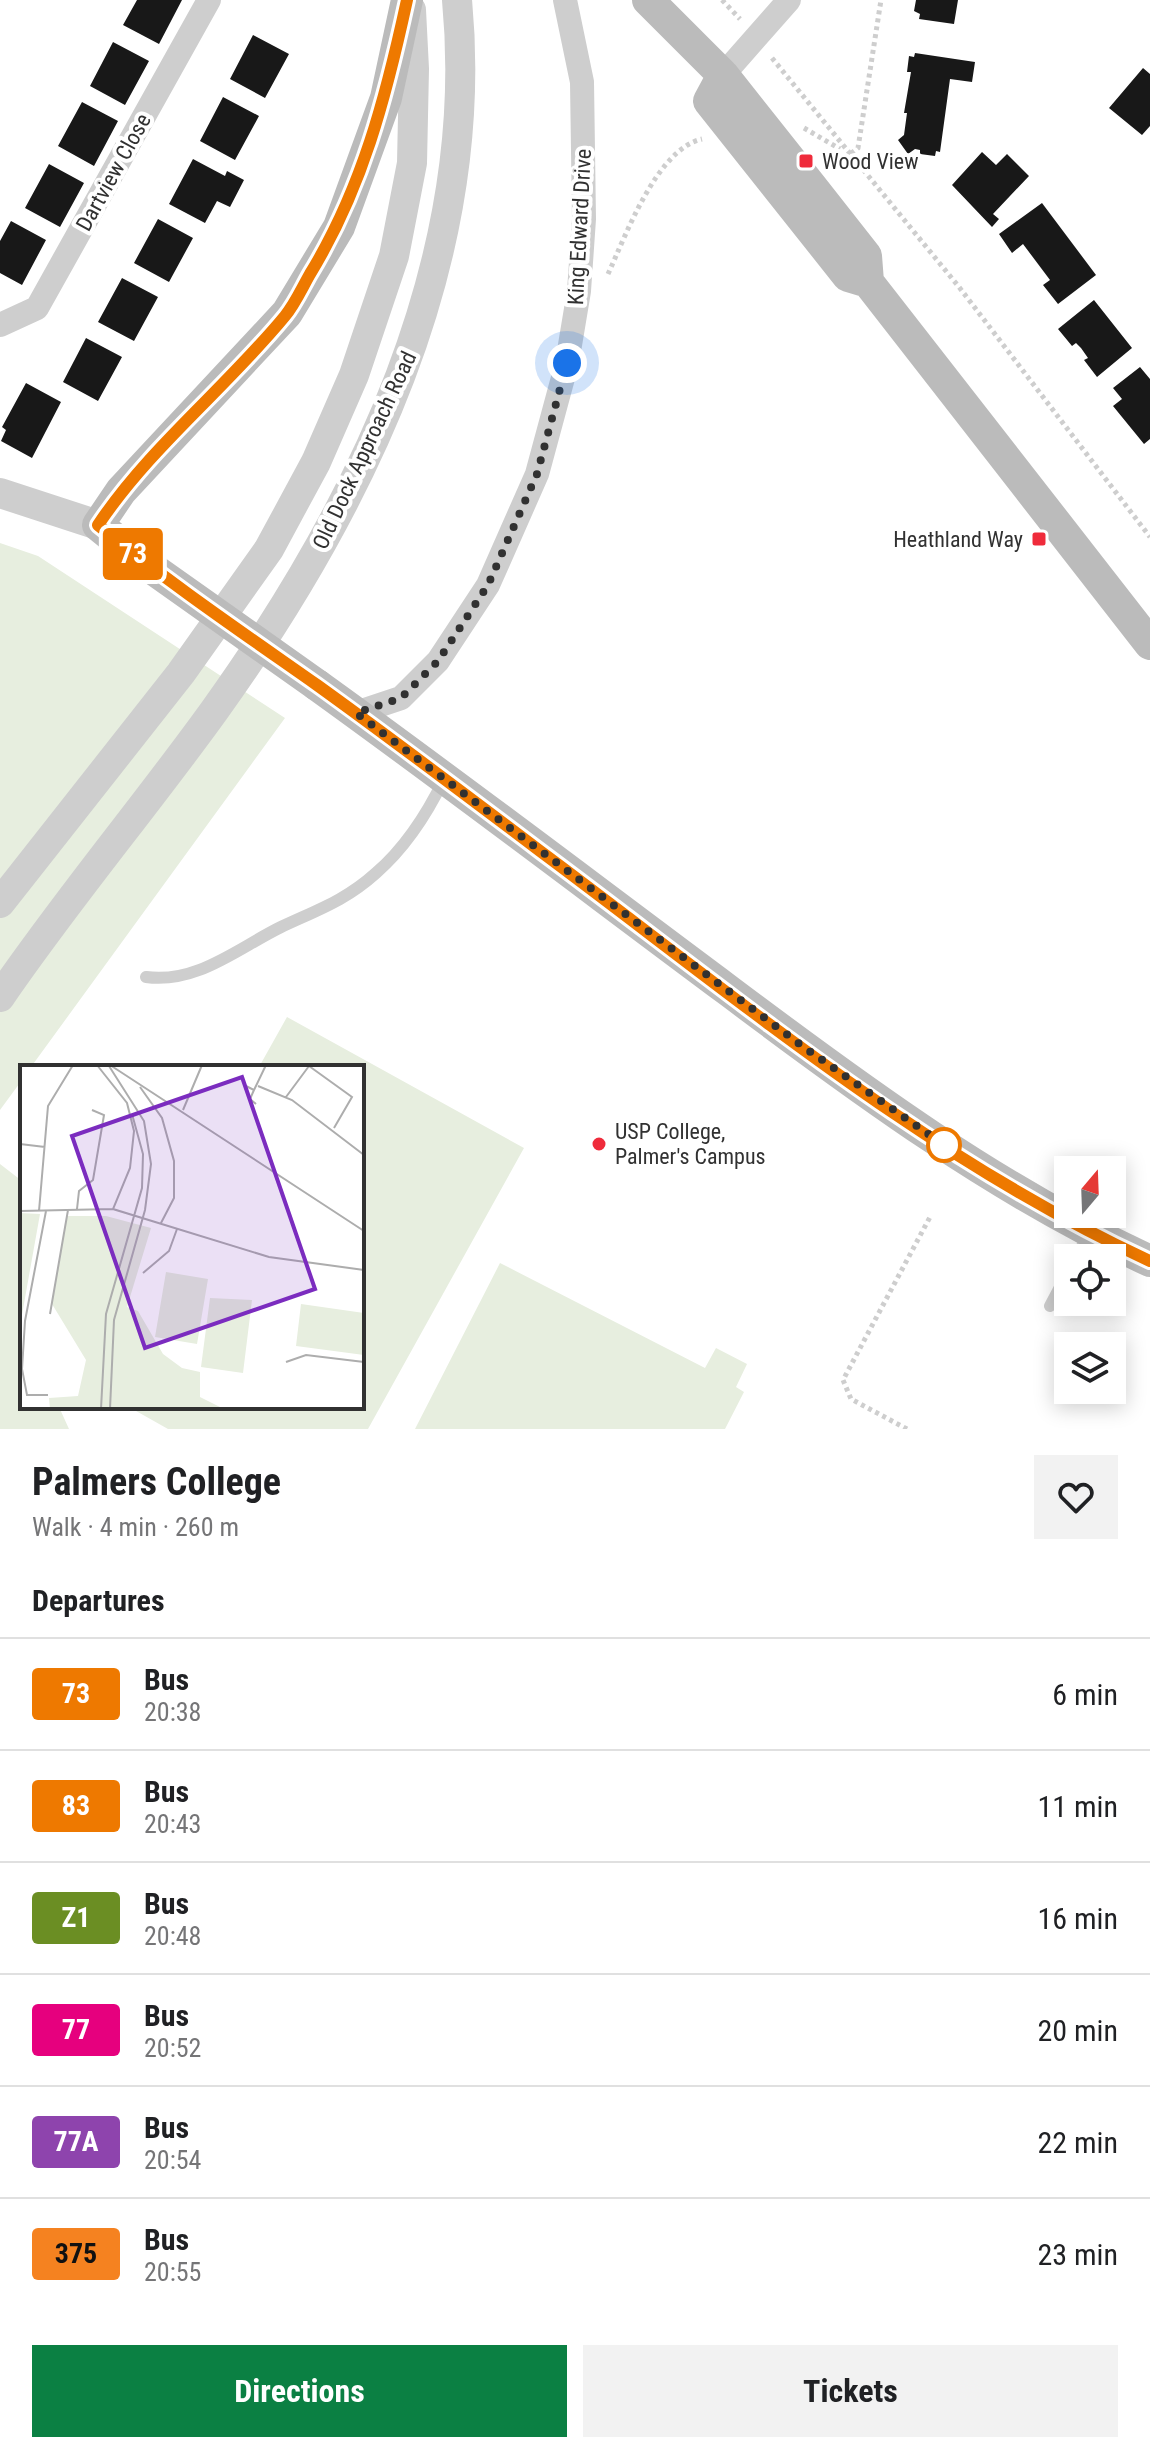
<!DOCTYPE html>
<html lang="en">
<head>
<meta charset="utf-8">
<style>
	:root { --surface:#fff; --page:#f2f2f2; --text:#202124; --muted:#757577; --line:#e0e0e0; --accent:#0b8043 }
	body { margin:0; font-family:"Roboto Condensed",sans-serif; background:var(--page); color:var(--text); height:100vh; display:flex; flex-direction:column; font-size:30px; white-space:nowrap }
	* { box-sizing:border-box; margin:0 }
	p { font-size:26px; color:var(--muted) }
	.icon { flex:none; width:44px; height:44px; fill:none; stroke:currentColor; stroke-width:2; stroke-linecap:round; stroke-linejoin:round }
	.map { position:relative; height:1429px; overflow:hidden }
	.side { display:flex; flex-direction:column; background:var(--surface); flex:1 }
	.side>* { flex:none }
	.badge { padding:0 16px; border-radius:6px; font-size:28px; line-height:52px }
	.needle { width:52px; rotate:19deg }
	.fabs { position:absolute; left:1054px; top:1156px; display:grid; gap:16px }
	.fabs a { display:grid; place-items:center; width:72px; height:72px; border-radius:0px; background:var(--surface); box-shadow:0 4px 20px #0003; font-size:40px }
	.you { position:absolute; width:40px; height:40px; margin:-20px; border:6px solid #fff; border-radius:50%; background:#1a73e8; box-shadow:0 0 0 12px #1a73e833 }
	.map>.badge { position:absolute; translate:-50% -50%; box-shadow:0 0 0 4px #fff }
	h2 { padding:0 32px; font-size:30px; line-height:72px }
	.round { display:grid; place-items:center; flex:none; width:84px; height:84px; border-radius:0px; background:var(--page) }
	.head { display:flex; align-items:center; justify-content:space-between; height:136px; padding:0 32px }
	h1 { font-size:38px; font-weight:700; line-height:60px }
	.cta { display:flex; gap:16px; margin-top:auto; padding:16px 32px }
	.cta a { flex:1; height:92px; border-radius:0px; background:var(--accent); color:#fff; font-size:32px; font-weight:700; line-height:92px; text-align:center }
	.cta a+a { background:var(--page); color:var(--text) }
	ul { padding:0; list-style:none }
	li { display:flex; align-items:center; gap:24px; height:112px; padding:0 32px; border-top:2px solid var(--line) }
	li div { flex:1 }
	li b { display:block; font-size:30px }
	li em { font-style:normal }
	li .badge { min-width:88px; font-weight:700; text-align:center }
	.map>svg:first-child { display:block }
</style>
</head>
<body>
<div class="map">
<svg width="1150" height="1429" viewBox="0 0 1150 1429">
	<rect width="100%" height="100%" fill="#fff"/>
	<path fill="#e7eedf" d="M 0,543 L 38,556 L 285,718 L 31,1067 L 22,1067 L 22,1080 L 0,1110 Z
		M 287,1017 L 524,1148 L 368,1429 L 168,1429 L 129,1407 L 362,1407 L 362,1067 L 259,1067 Z
		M 0,1164 L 22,1181 L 22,1407 L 59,1407 L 69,1429 L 0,1429 Z
		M 500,1263 L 705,1368 L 716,1348 L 747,1364 L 736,1387 L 744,1392 L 725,1429 L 415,1429 Z"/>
	<path fill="#181818" d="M 137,0 L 182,0 L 159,44 L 123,25 Z
		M 916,0 L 958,0 L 954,24 L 919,19 L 920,14 L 914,11 Z
		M 253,35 L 289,54 L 265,98 L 230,79 Z
		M 113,42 L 149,61 L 125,105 L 90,86 Z
		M 915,53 L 975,62 L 972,82 L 950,79 L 940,152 L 936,151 L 935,156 L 920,154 L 920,150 L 915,149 L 908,154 L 898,140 L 904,135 L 907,113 L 904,113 L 911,72 L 907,72 L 909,56 L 914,57 Z
		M 1143,68 L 1150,74 L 1150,126 L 1142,135 L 1109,108 Z
		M 223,97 L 259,116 L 235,160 L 200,141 Z
		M 82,102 L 118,121 L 94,166 L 58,146 Z
		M 982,152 L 996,165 L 1007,154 L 1029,176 L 993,214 L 999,219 L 992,227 L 952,185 Z
		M 193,159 L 225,176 L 227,171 L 244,180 L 230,207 L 217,201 L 205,223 L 169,204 Z
		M 49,164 L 84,183 L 60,227 L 25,208 Z
		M 1042,203 L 1096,275 L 1058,304 L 1043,285 L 1050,280 L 1023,244 L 1012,253 L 999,234 Z
		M 158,219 L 193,238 L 169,282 L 134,263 Z
		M 11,221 L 46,240 L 22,285 L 0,273 L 0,241 Z
		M 122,278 L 158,297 L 134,341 L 98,322 Z
		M 1094,300 L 1132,348 L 1097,377 L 1084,360 L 1088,358 L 1081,348 L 1076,343 L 1072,346 L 1058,329 Z
		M 86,338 L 122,357 L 98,401 L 63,382 Z
		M 1140,367 L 1150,379 L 1150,439 L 1144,444 L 1113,406 L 1122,399 L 1113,388 Z
		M 26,383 L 61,402 L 32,458 L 1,441 L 6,430 L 2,427 Z"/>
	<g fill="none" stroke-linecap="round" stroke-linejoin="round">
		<path stroke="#cecece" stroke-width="5" stroke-dasharray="4 4" stroke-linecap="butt" d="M 722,0 L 740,19
			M 772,58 L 959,287 L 1150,537
			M 804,128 L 840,149
			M 832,168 L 858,148 L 881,0
			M 608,274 C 626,235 657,149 702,139
			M 907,1429 L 851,1399 L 843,1380 L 930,1217"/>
		<path stroke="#cecece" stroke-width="12" d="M 146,977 C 197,984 238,948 281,927 C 317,910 345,901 376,873 C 406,847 427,814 444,779
			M 1076,1258 L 1089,1233
			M 1050,1306 L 1068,1272"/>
		<path stroke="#cecece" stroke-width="24" d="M 723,75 L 789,0
			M 0,325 L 37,308 L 209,0
			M 356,713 L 401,698 L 438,661 L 488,585 L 537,474 L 567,363 L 579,291 L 584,219 L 582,82 L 565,0"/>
		<path stroke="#cecece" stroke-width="30" d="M 0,493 L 98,525
			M 0,903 L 181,673 L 269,549 L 316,462 L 354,375 L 394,256 L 412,163 L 414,69 L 411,10
			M 0,997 C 67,899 144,808 214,711 C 362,505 482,260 457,0"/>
		<path stroke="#bbb" stroke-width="32" d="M 648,0 L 723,75 L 811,186 L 866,256 L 868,282 L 1150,644
			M 723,75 L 709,101 L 848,276 L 868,282
			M 146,564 L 98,525 L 121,491 L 287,313 L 339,227 L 386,98 L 407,0
			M 317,685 C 456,785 592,889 729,991 C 862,1091 998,1191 1150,1261"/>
		<path stroke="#bbb" stroke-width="32" d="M 146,564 L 317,685"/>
	</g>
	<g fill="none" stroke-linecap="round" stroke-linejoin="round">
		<g stroke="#fff" stroke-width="18">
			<path id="line" d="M 407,0 C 386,97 362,189 310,274 C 302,288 295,304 285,316 C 226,388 150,447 98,525 C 168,582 243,633 317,685 C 392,739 466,795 540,851 C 735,996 928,1159 1150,1261"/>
		</g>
		<use href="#line" stroke="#ee7900" stroke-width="12"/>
		<path stroke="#313131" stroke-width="8" stroke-dasharray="0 14.4" d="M 567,363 L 537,474 L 488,585 L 438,661 L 401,698 L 356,713 L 805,1048 L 944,1145"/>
	</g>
	<g fill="#ef2b3b" stroke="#fff" stroke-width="3">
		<rect x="798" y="153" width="16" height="16" rx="4"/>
		<rect x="1031" y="531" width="16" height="16" rx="4"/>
		<circle cx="599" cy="1144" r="8"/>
	</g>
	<circle fill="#fff" stroke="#ee7900" stroke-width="4" cx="944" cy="1145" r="16"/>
	<g text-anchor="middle" stroke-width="8" stroke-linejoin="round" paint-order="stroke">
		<g font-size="22" fill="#313131" stroke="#fff" text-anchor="start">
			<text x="822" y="169">Wood View</text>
			<text x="1023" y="547" text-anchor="end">Heathland Way</text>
			<text x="615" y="1139">USP College,<tspan x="615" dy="25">Palmer's Campus</tspan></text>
		</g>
		<g font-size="22" fill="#313131" stroke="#fff">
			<text transform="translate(113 172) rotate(-61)" y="8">Dartview Close</text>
			<text transform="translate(579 227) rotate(-87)" y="8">King Edward Drive</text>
			<text transform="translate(364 450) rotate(-65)" y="8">Old Dock Approach Road</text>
		</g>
	</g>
	<g transform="translate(20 1065)">
		<rect width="344" height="344" fill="#fff"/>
		<path d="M 0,148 L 20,149 L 0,261 ZM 47,151 L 86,151 L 131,163 L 107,242 L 118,246 L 143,289 L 162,303 L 180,307 L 180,332 L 204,344 L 30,344 L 29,333 L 58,331 L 66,295 L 32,239 ZM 146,207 L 188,214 L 177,279 L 135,272 ZM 190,233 L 232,235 L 223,308 L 181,302 ZM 281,239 L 344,248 L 344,290 L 276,281 Z" fill="#e7eedf"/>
		<path fill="none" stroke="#adadad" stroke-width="2" d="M 77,0 L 107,38 L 114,66 L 110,103 L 93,144 L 249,192 L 344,205M 90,0 L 344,166M 89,1 L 124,56 L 131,99 L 125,145 L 94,255 L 90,344M 289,1 L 332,32 L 314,63M 226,21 L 234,25 L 230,34 L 236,39M 238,21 L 272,35 L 344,90M 120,22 L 142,53 L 154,96 L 154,133 L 141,158M 234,25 L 246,0M 266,32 L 289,1M 163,45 L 182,0M 0,79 L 25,82M 57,144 L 59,126 L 73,115 L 84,50 L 72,45M 0,146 L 93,144M 19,146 L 28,41 L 53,0M 26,146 L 5,256 L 2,304 L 7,330 L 28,330M 123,208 L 149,186 L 157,164M 30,249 L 48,145M 266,297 L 286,290 L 344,297M 81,344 L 86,249 L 122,123 L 123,89 L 112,49"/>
		<path fill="#7b2cbf" fill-opacity="0.15" stroke="#7b2cbf" stroke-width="4" d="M 222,12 L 295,224 L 125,283 L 52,71 Z"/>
		<rect width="344" height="344" fill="none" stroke="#313131" stroke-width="4"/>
	</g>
</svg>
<div class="fabs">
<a><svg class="needle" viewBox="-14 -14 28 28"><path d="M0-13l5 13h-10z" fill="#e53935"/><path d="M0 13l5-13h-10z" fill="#757577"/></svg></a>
<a><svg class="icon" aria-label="locate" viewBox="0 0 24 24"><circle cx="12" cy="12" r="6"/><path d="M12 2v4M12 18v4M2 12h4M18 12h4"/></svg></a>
<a><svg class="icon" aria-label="layers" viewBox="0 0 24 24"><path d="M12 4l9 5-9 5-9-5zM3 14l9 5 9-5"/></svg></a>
</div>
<div class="you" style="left:567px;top:363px"></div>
<b class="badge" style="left:133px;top:554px;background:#ee7900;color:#fff">73</b>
</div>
<section class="side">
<div class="head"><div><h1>Palmers College</h1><p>Walk · 4 min · 260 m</p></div><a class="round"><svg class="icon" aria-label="heart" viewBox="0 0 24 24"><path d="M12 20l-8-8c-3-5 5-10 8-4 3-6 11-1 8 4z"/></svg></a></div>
<h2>Departures</h2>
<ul>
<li><span class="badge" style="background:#ee7900;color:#fff">73</span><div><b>Bus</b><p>20:38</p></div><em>6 min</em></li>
<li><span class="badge" style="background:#ee7900;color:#fff">83</span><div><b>Bus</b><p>20:43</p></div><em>11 min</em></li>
<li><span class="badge" style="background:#6b8e23;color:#fff">Z1</span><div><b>Bus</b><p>20:48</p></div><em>16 min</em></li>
<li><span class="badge" style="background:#e6007e;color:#fff">77</span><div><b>Bus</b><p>20:52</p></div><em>20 min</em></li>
<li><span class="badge" style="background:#8e44ad;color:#fff">77A</span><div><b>Bus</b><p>20:54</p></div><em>22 min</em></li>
<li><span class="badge" style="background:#f58220;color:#111">375</span><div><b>Bus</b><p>20:55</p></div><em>23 min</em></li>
</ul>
<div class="cta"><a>Directions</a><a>Tickets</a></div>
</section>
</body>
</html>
